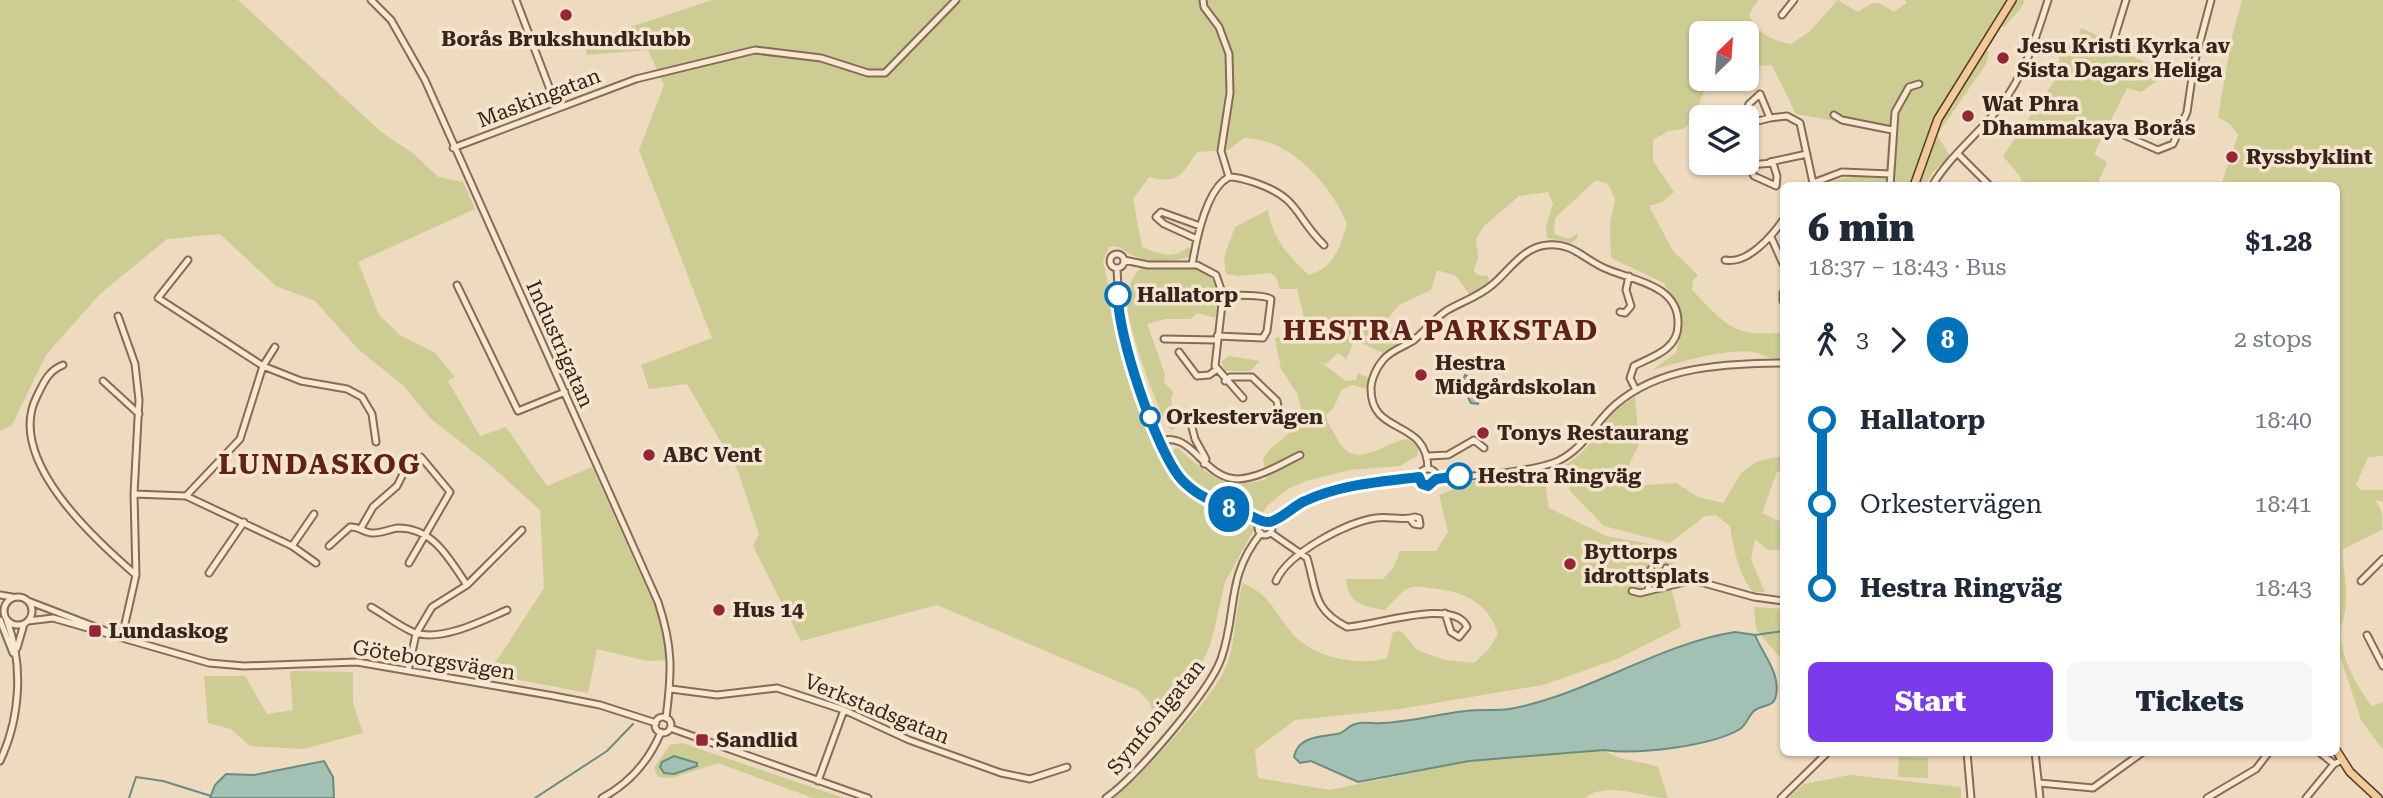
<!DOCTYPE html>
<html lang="en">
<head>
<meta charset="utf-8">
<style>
	:root { --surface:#fff; --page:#f6f6f7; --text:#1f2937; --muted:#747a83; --accent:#7c3aed }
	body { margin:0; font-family:"Roboto Serif",serif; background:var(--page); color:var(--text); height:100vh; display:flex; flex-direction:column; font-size:26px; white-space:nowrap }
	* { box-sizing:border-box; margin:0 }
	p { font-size:23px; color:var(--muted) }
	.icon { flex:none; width:38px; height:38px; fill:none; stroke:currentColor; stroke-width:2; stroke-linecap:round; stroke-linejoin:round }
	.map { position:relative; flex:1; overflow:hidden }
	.panel { position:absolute; left:1780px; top:182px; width:560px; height:574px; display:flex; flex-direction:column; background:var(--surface); border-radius:10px; box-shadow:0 2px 5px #0004 }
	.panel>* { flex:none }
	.badge { padding:0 14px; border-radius:23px; font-size:24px; line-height:46px }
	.needle { width:46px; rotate:25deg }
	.buttons { position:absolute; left:1689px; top:21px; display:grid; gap:14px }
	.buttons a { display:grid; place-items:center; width:70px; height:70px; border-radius:10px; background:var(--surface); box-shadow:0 2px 5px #0004; font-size:35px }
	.map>.badge { position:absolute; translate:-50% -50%; box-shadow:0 0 0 4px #fff }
	.legs { display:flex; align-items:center; gap:10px; height:77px; padding:0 28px; font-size:23px }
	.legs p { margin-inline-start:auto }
	.head { display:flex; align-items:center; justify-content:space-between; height:119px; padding:0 28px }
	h1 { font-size:38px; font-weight:800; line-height:52px }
	.action { display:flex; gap:14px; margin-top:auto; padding:14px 28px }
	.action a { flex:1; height:80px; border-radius:10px; background:var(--accent); color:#fff; font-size:28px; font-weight:800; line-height:80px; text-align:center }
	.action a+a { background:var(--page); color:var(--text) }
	ul { padding:0 28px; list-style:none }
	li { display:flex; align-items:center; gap:24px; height:84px; font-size:26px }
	li i { display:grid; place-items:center; width:10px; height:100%; margin:0 9px; background:currentColor }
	li i::after { content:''; width:18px; height:18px; margin:-9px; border:5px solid; border-radius:50%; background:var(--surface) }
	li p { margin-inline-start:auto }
	li:first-child i { background:linear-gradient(#0000 50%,currentColor 0) }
	li:last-child i { background:linear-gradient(currentColor 50%,#0000 0) }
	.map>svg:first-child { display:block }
</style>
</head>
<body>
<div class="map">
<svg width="2383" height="798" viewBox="0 0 2383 798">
	<rect width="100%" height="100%" fill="#eedabe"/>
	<path fill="#cccc93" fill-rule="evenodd" d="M 0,0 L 238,0 L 380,131 L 414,154 L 438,177 L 463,182 L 475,209 L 358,262 L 379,315 L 400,335 L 435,353 L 455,377 L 448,381 L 480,436 L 506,427 L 547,486 L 592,467 L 660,618 L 667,660 L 647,661 L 597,649 L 588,693 L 483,673 L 498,659 L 544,588 L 540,510 L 490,465 L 430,418 L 404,386 L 359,350 L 315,301 L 276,286 L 220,234 L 167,239 L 100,294 L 46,355 L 12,425 L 0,431 Z
		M 712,0 L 1758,0 L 1749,14 C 1756,33 1772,41 1791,44 L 1809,32 L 1838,0 L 1858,12 C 1876,0 1875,0 1894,12 L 1907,3 L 1905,0 L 2025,0 C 2021,11 2011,17 2005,27 L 1993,23 L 1979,43 L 1989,52 L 1986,64 L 1937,135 L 1950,156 L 1932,173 L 1926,185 L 1829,185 L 1826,182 L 1857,176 L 1885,178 L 1889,131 L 1796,114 L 1772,65 L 1747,67 L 1746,33 L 1701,33 L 1701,79 L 1709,79 L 1694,116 L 1684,129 L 1668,131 L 1653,140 L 1653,161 L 1674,192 L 1662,202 L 1649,206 L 1673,251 L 1698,275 L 1693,280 L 1692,290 C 1724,323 1734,339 1783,332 L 1783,360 C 1772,360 1767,356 1757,353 C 1733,346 1677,363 1652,370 L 1676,353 L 1683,322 L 1664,283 L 1611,258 L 1610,225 L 1615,199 L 1608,184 L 1596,180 L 1555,218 L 1554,234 L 1569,239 L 1578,233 L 1577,239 L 1571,243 L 1547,238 L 1546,226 L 1553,204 L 1548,192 L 1519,196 L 1484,226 L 1476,239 L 1478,257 L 1474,271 L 1477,275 L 1488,276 L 1489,281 L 1481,290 L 1469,294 L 1456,276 L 1437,270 L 1431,290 L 1399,305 L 1386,320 L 1403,340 L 1383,353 L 1355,340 L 1346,359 L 1338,353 L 1326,364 L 1319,361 L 1346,381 L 1356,380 L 1358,373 L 1368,378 L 1367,389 L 1352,385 L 1342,389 L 1334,407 L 1326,415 C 1328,426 1333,430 1338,440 C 1355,472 1384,442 1408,439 L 1419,448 L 1417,456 L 1400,466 L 1350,470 L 1306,481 L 1286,490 L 1267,506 L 1225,582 L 1211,643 L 1195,678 L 1157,729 L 1150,703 L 1138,690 L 937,605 L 801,641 L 753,546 L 759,534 L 738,471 L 687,384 L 649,389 L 641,365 L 712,338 L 639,150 L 664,85 L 648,50 L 587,55 L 585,42 ZM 1244,138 C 1290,138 1330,184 1347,223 C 1341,246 1334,268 1309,275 C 1289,257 1272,238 1268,210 L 1235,227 L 1224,257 L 1226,274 L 1238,276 L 1270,273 L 1276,277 L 1280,289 L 1297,289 L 1303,313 L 1303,324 L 1291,334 L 1275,338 L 1281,369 L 1298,395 L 1304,423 L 1294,425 C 1286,441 1272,443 1263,459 L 1267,479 C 1224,492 1208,475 1178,448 L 1161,454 L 1124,357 L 1103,261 L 1109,247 C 1120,244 1124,252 1134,256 C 1150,264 1173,262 1189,257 L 1191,249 L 1188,247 C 1174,260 1158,254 1142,247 L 1133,199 L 1149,177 C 1179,184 1181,176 1197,152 L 1228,150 Z
		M 2242,0 L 2383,0 L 2383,456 L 2368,457 L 2356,485 L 2361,490 L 2383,490 L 2383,502 L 2375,500 C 2383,511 2383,516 2382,530 L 2343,549 C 2342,563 2345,573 2346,587 C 2347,601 2345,612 2342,625 C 2336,650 2357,688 2372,706 L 2383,702 L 2383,750 L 2361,720 L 2341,659 L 2336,660 L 2336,186 L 2221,185 L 2238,135 L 2230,124 L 2218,117 L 2232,37 Z
		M 2081,28 L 2101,37 L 2112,47 L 2169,73 L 2141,92 L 2127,88 L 2094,154 L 2107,162 L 2099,180 L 2102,185 L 2023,185 L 2019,175 L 2003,156 L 2058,76 L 2060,49 L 2076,44 Z
		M 1141,268 L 1196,269 C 1219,275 1222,298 1215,318 L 1197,313 L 1191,319 L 1166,319 L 1147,324 L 1165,374 L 1164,382 L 1174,393 L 1171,397 L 1176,428 L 1171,430 C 1157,410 1127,326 1127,302 C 1127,290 1132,276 1141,268 Z
		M 1229,356 L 1260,361 L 1250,371 L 1224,371 L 1222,361 Z
		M 1635,396 L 1639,444 L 1629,465 L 1628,481 L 1638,486 L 1676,483 L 1698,497 L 1723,503 L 1742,472 L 1758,461 L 1783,456 L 1783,472 L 1777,472 L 1762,513 L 1783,523 L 1783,550 L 1768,550 L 1755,539 L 1751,560 L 1765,592 L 1753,592 C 1738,574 1734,549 1730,526 L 1716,515 L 1705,516 L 1670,543 L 1604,526 L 1571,492 L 1556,468 C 1583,460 1592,438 1609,418 C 1616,410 1626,402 1635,396 Z
		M 1543,470 L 1549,508 L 1606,536 L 1661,546 L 1674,556 L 1675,581 L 1670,583 L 1681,627 L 1617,659 L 1543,685 L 1400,709 L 1295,720 L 1255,750 L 1258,778 L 1330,790 L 1469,761 L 1604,750 C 1620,762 1639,760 1658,767 L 1668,798 C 1644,798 1607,780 1585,798 L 1114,798 C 1141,776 1218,694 1228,662 C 1236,637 1235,609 1243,583 C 1272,597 1272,609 1291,632 C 1311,657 1357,667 1387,658 L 1393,632 L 1401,631 L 1417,650 L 1445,660 L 1474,663 L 1489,649 L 1498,634 C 1488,601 1462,591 1430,588 C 1423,587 1416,585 1409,588 C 1399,592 1392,604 1384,610 C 1363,606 1348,604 1346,579 L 1383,579 L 1394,567 L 1400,551 L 1436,551 L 1448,532 L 1439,495 L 1474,481 Z
		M 1754,607 L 1783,609 L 1783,661 L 1756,629 Z
		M 290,671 L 353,672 L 353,703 L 363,733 L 303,749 L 250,746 L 231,729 L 208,723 L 204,676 L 245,676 L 267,714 L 293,710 Z
		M 682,743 L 844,798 L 813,798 L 718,763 L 672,778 L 658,777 L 654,768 L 670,745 Z
		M 1899,757 L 1928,758 L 1928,778 L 1898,777 Z
		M 1850,775 L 1961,787 L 1961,798 L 1788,798 L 1804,784 Z"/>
	<path fill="#a2c0b3" stroke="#698d80" stroke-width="2" d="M 1465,375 L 1478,382 L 1481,390 L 1478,404 L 1471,403 C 1466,394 1460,385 1465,375 Z
		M 1735,632 L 1755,635 C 1762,653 1781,674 1776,695 C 1774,707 1766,704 1757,709 C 1749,712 1748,724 1740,729 C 1712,746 1637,755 1604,750 L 1469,761 L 1358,782 L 1311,761 L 1300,763 L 1294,757 C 1298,736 1320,737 1337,734 C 1344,733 1348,726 1355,724 C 1364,721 1373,724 1382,723 C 1410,722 1438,714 1466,711 C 1480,709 1495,711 1509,709 C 1585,696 1658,644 1735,632 Z
		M 674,756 L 697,763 L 697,766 L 674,774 L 664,773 L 660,767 L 662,762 Z
		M 324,761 L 333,777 L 334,798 L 210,798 L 215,785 L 226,774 L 254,775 Z"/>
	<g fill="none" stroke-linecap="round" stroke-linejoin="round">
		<path stroke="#698d80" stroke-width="2" d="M 1755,635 L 1783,631
			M 129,798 L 136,777 L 163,781 L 211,796
			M 535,798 L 607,751 L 633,724"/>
		<g stroke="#866b57" stroke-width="9">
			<path id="minor" d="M 371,0 L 391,20 L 425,80 L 658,602 C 673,647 672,672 666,718
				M 516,0 L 557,108
				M 1203,0 L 1204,7 L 1219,27 L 1229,54 L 1230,93 L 1221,151 L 1229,177
				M 1782,15 L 1794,0
				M 2114,39 L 2126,0
				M 1834,115 L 1842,120 L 1892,130
				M 1770,118 L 1758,121 L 1745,116 L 1749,104 L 1760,94 L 1770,118 L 1787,116 L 1800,123 L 1813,183
				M 2126,136 L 2158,150 L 2173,144 L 2187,112 L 2194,64 L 2211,0
				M 453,148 L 636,79 L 755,50 L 821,58 L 868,73 L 885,73 L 956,0
				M 1958,154 L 1990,186
				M 1746,160 L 1754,176 L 1776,186 L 1777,176 L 1773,163 L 1749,165
				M 1770,162 L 1807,154
				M 1813,183 L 1842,172 L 1891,174
				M 1890,186 L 1895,112 L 1909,87 L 1919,84
				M 1932,186 C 1949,157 1978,134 1999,108 C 2024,76 2036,38 2048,0
				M 1771,237 L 1783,264
				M 1197,239 L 1164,224 L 1156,217 L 1161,212 L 1200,226
				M1110 261a7 7 0 1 1 14 0a7 7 0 1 1-14 0Z
				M 188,260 L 158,298 L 263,366 L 301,381 L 347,389 L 362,397 L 372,414 L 376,442
				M 1124,260 L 1148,265 L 1197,265 L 1216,275 L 1223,295 L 1215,366 L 1243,398
				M 1725,260 C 1747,265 1772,236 1783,220
				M 1192,265 C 1196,241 1206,189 1229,177 C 1239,177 1247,180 1256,183 C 1301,199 1294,216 1324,245
				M 1117,268 L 1120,329 L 1163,453 L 1181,480 L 1195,491 L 1260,522
				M 457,285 L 518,411 L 565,392
				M 1783,293 L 1783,301
				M 1620,312 L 1625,313 L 1631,306 L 1626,290 L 1629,276
				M 118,316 L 135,364 L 139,400 L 134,494 L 136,575 L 122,637
				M 1217,336 L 1263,338 L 1267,331 L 1271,299 C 1263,294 1236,296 1223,295
				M 1164,339 L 1216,340
				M 1179,352 L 1197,376 L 1209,375 L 1216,370
				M 63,365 C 48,371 44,382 37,396 C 5,458 93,538 136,575
				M 103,381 L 139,414
				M 1225,381 L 1230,377 L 1252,377 L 1277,401 L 1279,412
				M 1191,423 L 1195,439 L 1206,459 L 1204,464
				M 1159,441 C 1193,430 1203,479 1238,479 C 1260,478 1281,464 1300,455
				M 1428,456 L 1448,455 L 1474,440 L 1484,448
				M 1428,469 C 1427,417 1371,437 1371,389 C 1371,379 1377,367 1383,360 C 1391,350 1404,347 1414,340 C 1425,331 1434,319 1446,311 C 1461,302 1478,297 1492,285 C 1509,271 1523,247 1547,245 C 1574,242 1586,262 1609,270 C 1636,281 1680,286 1678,325 C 1678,334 1674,342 1667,348 C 1658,356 1645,360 1634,366 L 1630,378 L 1636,390
				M1419 478a9 9 0 1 1 18 0a9 9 0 1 1-18 0Z
				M 1436,479 C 1468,476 1531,473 1558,461 C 1585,448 1594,423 1615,405 C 1661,365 1726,364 1783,363
				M 134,494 L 186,496 L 292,546 L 316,563
				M 186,496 L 240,439 L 263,366 L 275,347
				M1258 528a7 7 0 1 1 14 0a7 7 0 1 1-14 0Z
				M 1271,523 C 1315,489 1365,483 1419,477
				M 361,528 L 373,507 L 397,486 L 410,460 L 421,457 L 450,492 L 409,563
				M 1271,533 L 1307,558 C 1317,591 1312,609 1347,627 C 1374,626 1455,597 1467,627 L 1459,637 L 1451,632 L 1445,613
				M 292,546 L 314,514
				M 329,546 L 350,527 C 359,526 362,532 371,533 C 380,534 389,529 398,528 C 434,528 449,559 467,585
				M 209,573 L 244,522
				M 1276,581 C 1288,553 1347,522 1376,518 C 1389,516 1402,521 1415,517 L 1419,518 L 1420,525 L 1414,524 L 1410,519
				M 2361,581 L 2383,559
				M 1662,588 L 1666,568
				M 1632,591 L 1640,593 L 1693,580 L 1754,597 L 1783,601
				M 1648,591 L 1651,569
				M 0,595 L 12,597
				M4 611a14 14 0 1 1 28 0a14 14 0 1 1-28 0Z
				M 28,601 L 119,636
				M 371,607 C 385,615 399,626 413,632 C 440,643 484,620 507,610
				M 0,620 L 13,653
				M 28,621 L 53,618 L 209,663 L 244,666 L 357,662 L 554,696 L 600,705 L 656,723
				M 2367,635 L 2383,666
				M 17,648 L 24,624
				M 408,671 L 416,634 L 432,607 L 467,585 L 522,530
				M 671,689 L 717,695 L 777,688 L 844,710 L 909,740 L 1001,773 L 1030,779 L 1067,767
				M655 725a8 8 0 1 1 16 0a8 8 0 1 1-16 0Z
				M 670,728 L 868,798
				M 1967,752 L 1971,798
				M 2035,752 L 2040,798
				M 2319,752 L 2334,764 L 2342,760
				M 0,761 C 20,719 24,665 7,621
				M 818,781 L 844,710
				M 2039,783 L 2093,788 L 2143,752
				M 602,798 C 630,783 649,761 661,732
				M 1106,798 C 1136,777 1209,692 1221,659 C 1238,611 1225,578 1261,533
				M 1781,798 L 1828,752
				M 2207,798 L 2256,769 L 2269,752
				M 2306,798 L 2334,764"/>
		</g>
		<g stroke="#543a2c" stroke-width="10">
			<path id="major" d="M 1914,186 L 1938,119 L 2012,0
				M 2336,750 L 2350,772 L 2378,798"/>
		</g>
		<use href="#minor" stroke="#f9e8d1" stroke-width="5"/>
		<use href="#major" stroke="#f3ca95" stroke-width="7"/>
	</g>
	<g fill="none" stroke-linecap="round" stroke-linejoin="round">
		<g stroke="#fff" stroke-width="16">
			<path id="line-1" d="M 1118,295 C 1117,334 1156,450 1181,479 C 1199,499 1222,505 1246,514 C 1256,517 1259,522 1269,522 C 1279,521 1295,505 1305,501 C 1342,484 1380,482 1419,477 L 1422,484 L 1428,486 L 1436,479 L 1459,476"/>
		</g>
		<use href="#line-1" stroke="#0072bc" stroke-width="10"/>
	</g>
	<g fill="#962635" stroke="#f5e5ce" stroke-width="2.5">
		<circle cx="566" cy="15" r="7"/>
		<circle cx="2003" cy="58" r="7"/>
		<circle cx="1968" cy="116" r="7"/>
		<circle cx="2232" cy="157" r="7"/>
		<circle cx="1421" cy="375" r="7"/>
		<circle cx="1483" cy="433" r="7"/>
		<circle cx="649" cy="455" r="7"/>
		<circle cx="1570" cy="564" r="7"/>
		<circle cx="719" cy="610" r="7"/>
		<rect x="88" y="624" width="14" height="14" rx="3.5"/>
		<rect x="695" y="733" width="14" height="14" rx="3.5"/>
	</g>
	<g fill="#fff" stroke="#0072bc" stroke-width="3.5">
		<circle cx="1118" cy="295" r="12"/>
		<circle cx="1150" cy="417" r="9"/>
		<circle cx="1459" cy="476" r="12"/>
	</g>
	<g text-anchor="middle" stroke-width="7" stroke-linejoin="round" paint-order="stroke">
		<g font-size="21" font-weight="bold" fill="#36251c" stroke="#f5e5ce" text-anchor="start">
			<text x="566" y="46" text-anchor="middle">Borås Brukshundklubb</text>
			<text x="2017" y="53">Jesu Kristi Kyrka av<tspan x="2017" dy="24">Sista Dagars Heliga</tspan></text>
			<text x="1982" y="111">Wat Phra<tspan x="1982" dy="24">Dhammakaya Borås</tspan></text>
			<text x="2246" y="164">Ryssbyklint</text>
			<text x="1435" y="370">Hestra<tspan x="1435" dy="24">Midgårdskolan</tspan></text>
			<text x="1497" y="440">Tonys Restaurang</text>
			<text x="663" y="462">ABC Vent</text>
			<text x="1584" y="559">Byttorps<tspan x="1584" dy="24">idrottsplats</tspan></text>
			<text x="733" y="617">Hus 14</text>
			<text x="109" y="638">Lundaskog</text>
			<text x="716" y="747">Sandlid</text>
		</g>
		<g font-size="21" fill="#36251c" stroke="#f5e5ce">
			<text transform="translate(539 98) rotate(-21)" y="7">Maskingatan</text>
			<text transform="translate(560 344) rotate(66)" y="7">Industrigatan</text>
			<text transform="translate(434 660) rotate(9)" y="7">Göteborgsvägen</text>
			<text transform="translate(877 709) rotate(22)" y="7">Verkstadsgatan</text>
			<text transform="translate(1156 717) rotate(-51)" y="7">Symfonigatan</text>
		</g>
		<g font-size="21" font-weight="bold" fill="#36251c" stroke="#f5e5ce" text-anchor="start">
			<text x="1137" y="302">Hallatorp</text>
			<text x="1166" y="424">Orkestervägen</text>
			<text x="1478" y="483">Hestra Ringväg</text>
		</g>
		<g font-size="28" font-weight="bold" letter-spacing="2" fill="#63211b" stroke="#f5e5ce">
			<text x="1441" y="340">HESTRA PARKSTAD</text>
			<text x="320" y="474">LUNDASKOG</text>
		</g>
	</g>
</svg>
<div class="buttons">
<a><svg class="needle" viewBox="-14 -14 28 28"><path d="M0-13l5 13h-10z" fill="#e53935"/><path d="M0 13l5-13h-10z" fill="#747a83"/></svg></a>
<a><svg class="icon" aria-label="layers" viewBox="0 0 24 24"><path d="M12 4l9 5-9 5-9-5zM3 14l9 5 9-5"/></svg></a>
</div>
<b class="badge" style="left:1229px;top:509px;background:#0072bc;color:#fff">8</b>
<section class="panel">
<div class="head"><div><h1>6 min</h1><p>18:37 – 18:43 · Bus</p></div><b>$1.28</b></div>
<div class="legs"><svg class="icon" aria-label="walk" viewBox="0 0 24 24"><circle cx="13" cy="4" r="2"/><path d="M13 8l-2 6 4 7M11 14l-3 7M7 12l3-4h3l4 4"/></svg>3<svg class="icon" aria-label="forward" viewBox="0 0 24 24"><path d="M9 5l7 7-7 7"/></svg><b class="badge" style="background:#0072bc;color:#fff">8</b><p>2 stops</p></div>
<ul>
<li><i style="color:#0072bc"></i><b>Hallatorp</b><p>18:40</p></li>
<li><i style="color:#0072bc"></i><span>Orkestervägen</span><p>18:41</p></li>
<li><i style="color:#0072bc"></i><b>Hestra Ringväg</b><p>18:43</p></li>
</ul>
<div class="action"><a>Start</a><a>Tickets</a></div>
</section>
</div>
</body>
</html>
